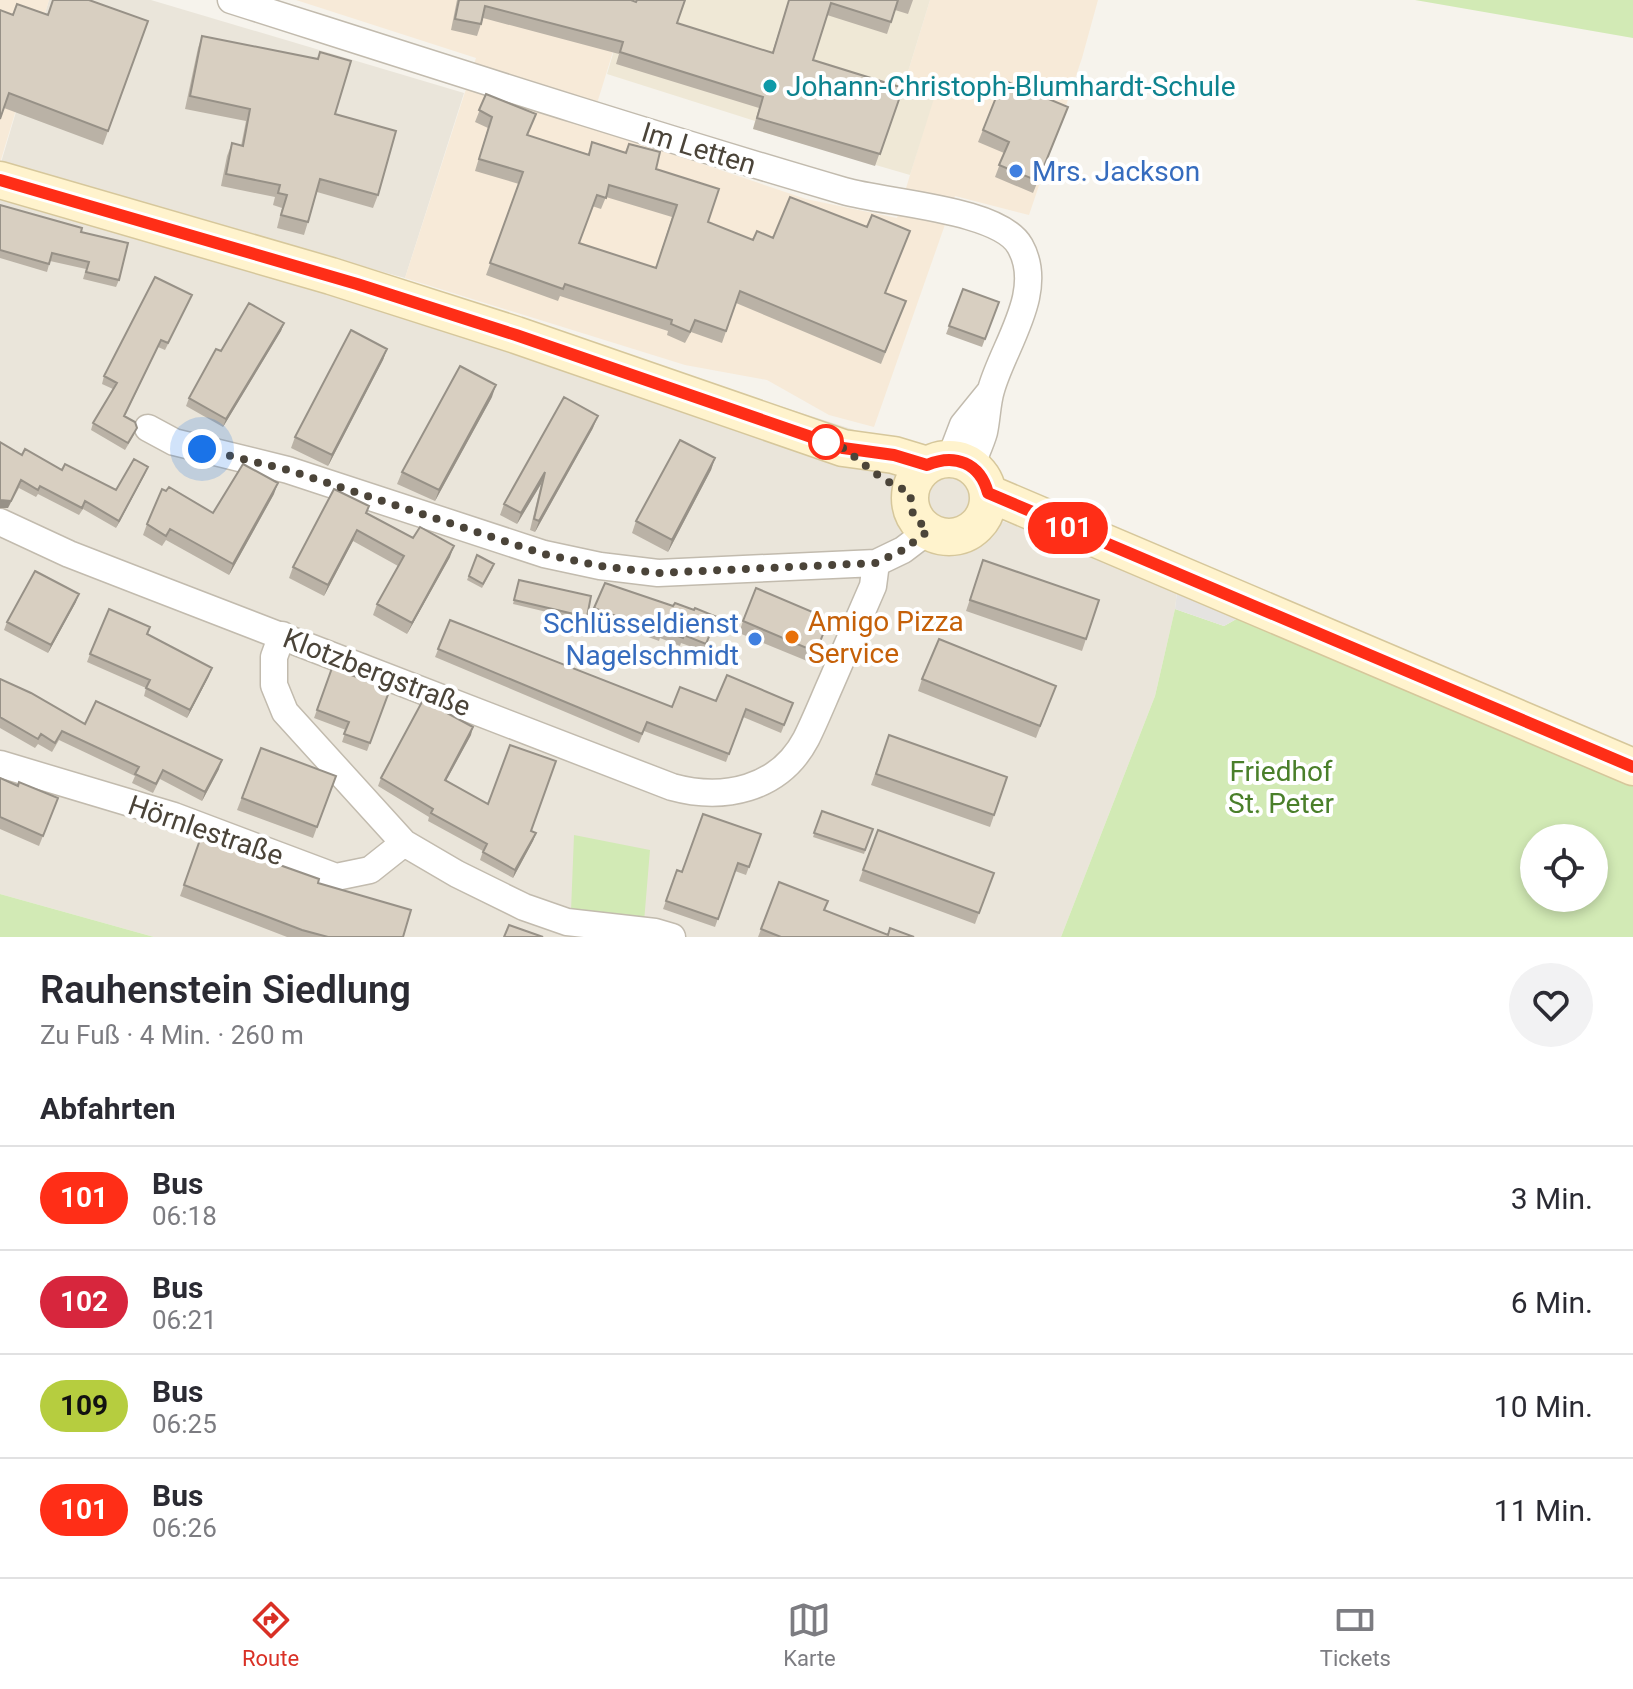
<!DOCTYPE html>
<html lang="de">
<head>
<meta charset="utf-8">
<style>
	:root { --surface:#fff; --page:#f2f2f3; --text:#2b2b33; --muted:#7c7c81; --line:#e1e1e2; --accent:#d93025 }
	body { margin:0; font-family:Roboto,sans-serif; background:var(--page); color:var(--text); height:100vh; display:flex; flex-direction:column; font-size:30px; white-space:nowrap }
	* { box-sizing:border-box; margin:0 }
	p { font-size:26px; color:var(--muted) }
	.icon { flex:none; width:44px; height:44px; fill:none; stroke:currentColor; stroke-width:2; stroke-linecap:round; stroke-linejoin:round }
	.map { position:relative; height:937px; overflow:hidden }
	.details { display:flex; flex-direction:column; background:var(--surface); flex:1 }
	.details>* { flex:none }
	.badge { padding:0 16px; border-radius:26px; font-size:28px; line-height:52px }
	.fabs { position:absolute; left:1520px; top:824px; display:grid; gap:16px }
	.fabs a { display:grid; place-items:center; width:88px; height:88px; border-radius:50%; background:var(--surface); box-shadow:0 4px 12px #0003; font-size:40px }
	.you { position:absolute; width:40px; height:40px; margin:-20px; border:6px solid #fff; border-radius:50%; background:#1a73e8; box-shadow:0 0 0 12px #1a73e833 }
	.map>.badge { position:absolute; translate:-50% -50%; box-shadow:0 0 0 4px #fff }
	h2 { padding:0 40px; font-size:30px; line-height:72px }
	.round { display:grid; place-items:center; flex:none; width:84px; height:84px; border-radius:42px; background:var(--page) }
	.headline { display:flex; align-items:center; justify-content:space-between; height:136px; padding:0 40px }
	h1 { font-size:38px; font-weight:600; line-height:60px }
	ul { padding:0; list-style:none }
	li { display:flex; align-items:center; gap:24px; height:104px; padding:0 40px; border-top:2px solid var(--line) }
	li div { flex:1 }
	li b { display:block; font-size:30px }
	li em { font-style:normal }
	li .badge { min-width:88px; font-weight:700; text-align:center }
	.tabs { display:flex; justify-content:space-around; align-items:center; height:112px; border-top:2px solid var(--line); background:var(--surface); font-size:22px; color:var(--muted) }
	.tabs a { display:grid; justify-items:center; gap:4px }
	.tabs .selected { color:var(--accent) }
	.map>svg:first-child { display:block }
</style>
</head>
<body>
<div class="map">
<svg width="1633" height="937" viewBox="0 0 1633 937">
	<rect width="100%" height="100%" fill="#f6f3ec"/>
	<path fill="#eae5da" d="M 49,0 L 151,0 L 464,93 L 405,278 L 0,166 Z
		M 0,172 L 621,355 L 892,442 L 920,450 L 947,440 L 977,448 L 992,463 L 1005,492 L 1002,521 L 1178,582 L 1175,609 L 1155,696 L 1061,937 L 154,937 L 0,894 Z"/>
	<path fill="#f7ead8" d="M 0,0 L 49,0 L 0,163 Z
		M 296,0 L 629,0 L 590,126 L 806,199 L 897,218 L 936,89 L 907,75 L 930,0 L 1098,0 L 1082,58 L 1029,215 L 955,196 L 874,427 L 829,415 L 767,380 L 685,365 L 405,278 L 476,58 Z"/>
	<path fill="#efe8d6" d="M 629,0 L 930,0 L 907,75 L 937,89 L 910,175 L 753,129 L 755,121 L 607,74 Z"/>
	<path fill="#d2eab5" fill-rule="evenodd" d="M 1415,0 L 1633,0 L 1633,38 Z
		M 1175,609 L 1224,626 L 1247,613 L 1633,773 L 1633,937 L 1061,937 L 1155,696 ZM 1534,838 L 1594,838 L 1594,898 L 1534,898 Z
		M 574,835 L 650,850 L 644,922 L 571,911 Z
		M 0,894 L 154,937 L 0,937 Z"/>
	<path fill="#e5e3e0" d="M 1178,582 L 1247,613 L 1224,626 L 1175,609 Z"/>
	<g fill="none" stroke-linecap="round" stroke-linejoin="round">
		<g stroke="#c2bbae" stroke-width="29">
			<path id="street" d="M 231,0 C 435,65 639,131 844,191 C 885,203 1000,209 1020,246 C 1046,292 1003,346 991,390 C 987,403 987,418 984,432 C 981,443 975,455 971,466
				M 148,428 L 174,442 L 288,470 L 544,554 L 600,566 L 658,573 L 876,563
				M 950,459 L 963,425 L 989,393
				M 0,522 L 69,554 L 154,587 L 672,787 C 723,801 779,790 806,739 C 815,721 823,701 831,683 C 845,650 859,618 873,586 L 876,563 L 903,550 L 928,531
				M 282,635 L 274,657 L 274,685 L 285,712 L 404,843 L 457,874 L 524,907 L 567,922 L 655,932 L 672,937
				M 0,764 L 174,816 L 336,877 L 370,870 L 404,843"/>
		</g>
		<g stroke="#d6c79b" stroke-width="39">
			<path id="secondary" d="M 0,180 L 331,276 L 516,335 L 843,448 L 894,455 L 927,465
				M910 498a39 39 0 1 1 78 0a39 39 0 1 1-78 0Z
				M 988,493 L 1633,767"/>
		</g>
		<use href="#street" stroke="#fff" stroke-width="26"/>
		<use href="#secondary" stroke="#fff3cd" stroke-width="36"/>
	</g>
	<path fill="#bab2a6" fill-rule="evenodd" d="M 457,0 L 631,0 L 636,1 L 677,23 L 772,53 L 789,0 L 913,0 L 908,14 L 895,10 L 887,34 L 827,15 L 813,60 L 903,88 L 875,166 L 753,129 L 759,108 L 616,64 L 619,54 L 483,18 L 477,36 L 451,30 Z
		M 13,14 L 48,14 L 148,21 L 103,145 L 4,108 Z
		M 202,36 L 335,114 L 378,195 L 373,208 L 317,192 L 304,235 L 277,228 L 282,208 L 273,205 L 275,197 L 221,186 L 227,156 L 232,143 L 241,146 L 246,121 L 185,109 L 198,48 Z
		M 1003,80 L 1068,107 L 1033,193 L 995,177 L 1004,153 L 978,142 Z
		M 486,94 L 527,135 L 588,154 L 592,142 L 625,152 L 629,144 L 656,169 L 708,222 L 906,301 L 881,364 L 736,303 L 722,343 L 691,332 L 685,343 L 667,335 L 668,331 L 560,296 L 558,301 L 486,275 L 519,184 L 475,171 L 488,128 L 475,122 ZM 606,197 L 672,217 L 656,268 L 579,243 L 592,206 L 601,209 Z
		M 0,205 L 81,232 L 119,280 L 116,287 L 83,279 L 86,269 L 50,261 L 47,272 L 0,258 Z
		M 963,289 L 999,302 L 982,347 L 946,334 Z
		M 189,302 L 165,350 L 158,347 L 125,416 L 137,428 L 134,435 L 125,450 L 91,430 L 93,423 L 113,389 L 102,384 L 104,376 Z
		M 284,323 L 281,331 L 223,427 L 186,406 L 189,398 L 221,351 Z
		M 387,349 L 383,360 L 328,466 L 291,448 L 295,437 Z
		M 492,397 L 435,501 L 397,484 L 402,472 Z
		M 593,428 L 535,532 L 530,530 L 541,484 L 517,524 L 500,515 L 504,504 Z
		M 22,455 L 116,490 L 145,474 L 116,528 L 83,509 L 79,515 L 38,494 L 36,497 L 19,488 L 8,508 Z
		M 715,458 L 711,470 L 668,552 L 632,533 L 636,521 Z
		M 274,494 L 229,575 L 166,540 L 162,546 L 143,535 L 147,524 L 213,513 Z
		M 367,513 L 450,557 L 407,634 L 373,615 L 377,604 L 398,566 L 353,541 L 324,596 L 289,578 L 293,567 Z
		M 477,555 L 493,568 L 482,588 L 467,580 Z
		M 983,560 L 1099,600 L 1082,651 L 966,611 Z
		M 605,583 L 673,606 L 717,617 L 703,651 L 681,643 L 680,646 L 660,638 L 659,641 L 592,616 Z
		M 518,584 L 587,617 L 585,621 L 513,604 Z
		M 76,602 L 48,653 L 4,630 L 7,622 Z
		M 829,619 L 812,663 L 739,633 L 743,621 Z
		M 450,620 L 672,707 L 716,701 L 793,703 L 781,733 L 743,717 L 726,762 L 644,731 L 639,743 L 435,657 Z
		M 147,634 L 209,676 L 187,718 L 144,696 L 146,688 L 87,662 L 90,654 Z
		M 332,668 L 390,689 L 367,751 L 342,742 L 346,730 L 314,718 Z
		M 0,679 L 85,724 L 219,769 L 202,801 L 160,779 L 153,793 L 132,783 L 135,776 L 59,740 L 52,752 L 38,744 L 35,748 L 0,728 Z
		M 922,679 L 1056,686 L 1036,738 L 918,691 Z
		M 471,735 L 446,781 L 536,833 L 533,841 L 513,878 L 480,860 L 483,851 L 428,821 L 429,817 L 378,786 L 381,778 Z
		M 889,735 L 1007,777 L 990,827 L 871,785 Z
		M 261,748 L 336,776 L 313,838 L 237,810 Z
		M 0,778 L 18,786 L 58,798 L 39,846 L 0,829 Z
		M 822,811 L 873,829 L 864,854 L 813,837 Z
		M 761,834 L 746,875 L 735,871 L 715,927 L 663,909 L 677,870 L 682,872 Z
		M 201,837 L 318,883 L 403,937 L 287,937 L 180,896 Z
		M 863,870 L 994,873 L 975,924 L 859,881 Z
		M 779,882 L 824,910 L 888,935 L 914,937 L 758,937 Z"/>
	<path fill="#979187" d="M 284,323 L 281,331 L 223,427 L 226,419 Z
		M 387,349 L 383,360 L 328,466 L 332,455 Z
		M 496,385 L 492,397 L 435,501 L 439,490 Z
		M 598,416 L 593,428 L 535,532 L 539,521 Z
		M 715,458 L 711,470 L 668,552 L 672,540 Z
		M 148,467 L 145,474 L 116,528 L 119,521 Z
		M 545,472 L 541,484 L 517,524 L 521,513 Z
		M 21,480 L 8,508 L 0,508 L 0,500 Z
		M 278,483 L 274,494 L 229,575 L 233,564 Z
		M 357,530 L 353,541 L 324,596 L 328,585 Z
		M 454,546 L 450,557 L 407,634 L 412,623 Z
		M 79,594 L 76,602 L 48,653 L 51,645 Z
		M 212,668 L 209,676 L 187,718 L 190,710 Z
		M 473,727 L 471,735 L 442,788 L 445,780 Z
		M 222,760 L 219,769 L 202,801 L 205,792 Z
		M 536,833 L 533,841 L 513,878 L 515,870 Z"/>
	<path fill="#d8cfc1" stroke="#979187" stroke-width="2" fill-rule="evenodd" d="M 53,0 L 89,0 L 148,21 L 108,131 L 9,93 L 0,119 L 0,10 L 13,15 L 17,4 L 48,15 Z
		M 459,0 L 631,0 L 636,2 L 637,0 L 685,0 L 677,23 L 773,53 L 789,0 L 898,0 L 891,22 L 831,3 L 813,60 L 903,88 L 880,154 L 757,118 L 763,97 L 620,52 L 623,42 L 485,6 L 481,24 L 455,19 Z
		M 202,36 L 318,59 L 320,52 L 351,61 L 335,114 L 396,131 L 378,195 L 320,179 L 308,222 L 281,215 L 287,195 L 278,193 L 280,185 L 226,174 L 232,143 L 243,146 L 250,109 L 190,96 Z
		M 1003,80 L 1068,107 L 1038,181 L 999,165 L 1009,142 L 983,130 Z
		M 486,94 L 536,114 L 527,135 L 589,155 L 592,142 L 626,153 L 629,144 L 660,152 L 656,169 L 719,189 L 708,222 L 753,240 L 757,231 L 773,238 L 790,197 L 867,227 L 872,215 L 910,231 L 885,293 L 906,301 L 885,352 L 740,291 L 726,331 L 695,320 L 690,332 L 671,324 L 672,320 L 565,284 L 563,289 L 490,263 L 523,172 L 479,159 L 492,117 L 479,110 ZM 609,185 L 677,205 L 656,268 L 579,243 L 597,195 L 606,198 Z
		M 0,205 L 82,228 L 81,232 L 128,243 L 119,280 L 86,272 L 89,262 L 52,253 L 49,264 L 0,250 Z
		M 155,277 L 192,295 L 168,343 L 161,340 L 124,416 L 135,422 L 137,428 L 128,443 L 93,423 L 117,383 L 104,376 Z
		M 963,289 L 999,302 L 985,339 L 949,326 Z
		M 249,303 L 284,323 L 226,419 L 189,398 L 216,349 L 221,351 Z
		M 351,330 L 387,349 L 332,455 L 295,437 Z
		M 460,366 L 496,385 L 439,490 L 402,472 Z
		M 564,397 L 598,416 L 539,521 L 534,519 L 545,472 L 521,513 L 504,504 Z
		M 680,440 L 715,458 L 672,540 L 636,521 Z
		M 0,442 L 22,455 L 25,449 L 62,470 L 65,464 L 116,490 L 134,459 L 148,467 L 119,521 L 85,501 L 82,508 L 40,486 L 38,490 L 21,480 L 11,501 L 0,500 Z
		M 243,464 L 278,483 L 233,564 L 170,529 L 166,536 L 147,524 L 162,489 L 166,491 L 169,487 L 213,513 Z
		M 334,489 L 369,506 L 366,513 L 413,538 L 420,527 L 454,546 L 412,623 L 377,604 L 404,556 L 357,530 L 328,585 L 293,567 Z
		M 477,555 L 494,564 L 483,584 L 469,576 Z
		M 983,560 L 1099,600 L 1086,639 L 970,600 Z
		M 35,571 L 79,594 L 51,645 L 7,622 Z
		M 519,580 L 591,596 L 587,617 L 514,600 Z
		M 605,583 L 673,606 L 675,603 L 694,610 L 695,608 L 717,617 L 706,644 L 684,635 L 683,638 L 663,630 L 662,633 L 594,608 Z
		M 756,588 L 829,619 L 816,652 L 743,621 Z
		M 109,609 L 150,627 L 147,634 L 212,668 L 190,710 L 146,688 L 150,680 L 90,654 Z
		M 450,620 L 672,707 L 680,687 L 716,701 L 727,675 L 793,703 L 784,725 L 746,709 L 729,754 L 647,722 L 642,734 L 438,649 Z
		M 939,639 L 1056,686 L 1040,726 L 922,679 Z
		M 332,668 L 390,689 L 370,743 L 344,734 L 349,722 L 317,710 Z
		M 0,679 L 31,693 L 85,724 L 96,701 L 222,760 L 205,792 L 163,770 L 156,784 L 135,774 L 139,767 L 62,731 L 55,743 L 41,734 L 38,739 L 0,717 Z
		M 423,700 L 473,727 L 445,780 L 488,804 L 510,745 L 556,761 L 531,831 L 536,833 L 515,870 L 483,852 L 487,844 L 431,813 L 433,809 L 381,778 Z
		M 889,735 L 1007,777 L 994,815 L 876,774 Z
		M 261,748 L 336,776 L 317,827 L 242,798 Z
		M 0,778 L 18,786 L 19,782 L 58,798 L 43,836 L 0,817 Z
		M 822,811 L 873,829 L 865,850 L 814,833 Z
		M 703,814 L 761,834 L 749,867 L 738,863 L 718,919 L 666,901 L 677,870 L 682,872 Z
		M 878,830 L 994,873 L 979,913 L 863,870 Z
		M 201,837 L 319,879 L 318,883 L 411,910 L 403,937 L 328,937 L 302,930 L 184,885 Z
		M 779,882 L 828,901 L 824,910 L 888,935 L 890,928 L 914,937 L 781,937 L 761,929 Z
		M 509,925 L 543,937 L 504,937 Z"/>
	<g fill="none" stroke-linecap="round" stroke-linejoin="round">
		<g stroke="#fff" stroke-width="18">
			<path id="line" d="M 0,180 L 357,284 L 516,335 L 843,448 L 894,455 L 927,465 C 955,453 980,463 988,493 L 1633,767"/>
		</g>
		<use href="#line" stroke="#ff2e17" stroke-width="12"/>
		<path stroke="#4b4439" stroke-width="8" stroke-dasharray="0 14.4" d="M 202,449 L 288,470 L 544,554 L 600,566 L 658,573 L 876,563 L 903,550 L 928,531 L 913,515 L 910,493 L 883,479 L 843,448 L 815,438 L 826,442"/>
	</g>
	<circle fill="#0f9aa8" stroke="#fff" stroke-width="3" cx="770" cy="86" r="8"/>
	<g fill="#3f7fe0" stroke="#fff" stroke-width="3">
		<circle cx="1016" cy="171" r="8"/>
		<circle cx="755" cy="639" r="8"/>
	</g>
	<circle fill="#fff" stroke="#ff2e17" stroke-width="4" cx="826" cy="442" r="16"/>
	<circle fill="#e8710a" stroke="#fff" stroke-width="3" cx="792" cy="637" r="8"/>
	<g text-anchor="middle" stroke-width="8" stroke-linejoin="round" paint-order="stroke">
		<g font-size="28" fill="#0d838f" stroke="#fff" text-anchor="start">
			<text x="786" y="96">Johann-Christoph-Blumhardt-Schule</text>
		</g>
		<g font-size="28" fill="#4b4439" stroke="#fff">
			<text transform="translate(699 148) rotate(17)" y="10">Im Letten</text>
			<text transform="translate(377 672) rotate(21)" y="10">Klotzbergstraße</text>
			<text transform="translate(206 830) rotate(19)" y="10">Hörnlestraße</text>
		</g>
		<g font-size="28" fill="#366cbe" stroke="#fff" text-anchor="start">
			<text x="1032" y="181">Mrs. Jackson</text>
			<text x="739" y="633" text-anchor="end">Schlüsseldienst<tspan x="739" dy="32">Nagelschmidt</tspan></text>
		</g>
		<g font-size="28" fill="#c56008" stroke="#fff" text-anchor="start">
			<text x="808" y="631">Amigo Pizza<tspan x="808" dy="32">Service</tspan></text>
		</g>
		<g font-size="28" fill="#4a7f2a" stroke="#fff">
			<text x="1281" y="781">Friedhof<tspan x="1281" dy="32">St. Peter</tspan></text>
		</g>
	</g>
</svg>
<div class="fabs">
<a><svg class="icon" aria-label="locate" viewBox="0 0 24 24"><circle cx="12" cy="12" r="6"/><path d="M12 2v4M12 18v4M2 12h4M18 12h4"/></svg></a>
</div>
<div class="you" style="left:202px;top:449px"></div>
<b class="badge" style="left:1068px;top:528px;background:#ff2e17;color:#fff">101</b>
</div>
<section class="details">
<div class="headline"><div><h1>Rauhenstein Siedlung</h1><p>Zu Fuß · 4 Min. · 260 m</p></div><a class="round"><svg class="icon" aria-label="heart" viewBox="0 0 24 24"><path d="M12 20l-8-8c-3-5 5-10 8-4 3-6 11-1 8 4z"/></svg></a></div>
<h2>Abfahrten</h2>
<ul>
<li><span class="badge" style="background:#ff2e17;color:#fff">101</span><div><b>Bus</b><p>06:18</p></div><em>3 Min.</em></li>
<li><span class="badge" style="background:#d7263d;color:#fff">102</span><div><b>Bus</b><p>06:21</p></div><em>6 Min.</em></li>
<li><span class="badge" style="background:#b6cd3f;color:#111">109</span><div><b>Bus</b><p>06:25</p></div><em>10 Min.</em></li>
<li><span class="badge" style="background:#ff2e17;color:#fff">101</span><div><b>Bus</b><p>06:26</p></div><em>11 Min.</em></li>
</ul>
</section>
<nav class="tabs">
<a class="selected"><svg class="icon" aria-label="directions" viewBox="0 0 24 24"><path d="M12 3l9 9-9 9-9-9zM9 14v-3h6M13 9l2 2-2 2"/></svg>Route</a>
<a><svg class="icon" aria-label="map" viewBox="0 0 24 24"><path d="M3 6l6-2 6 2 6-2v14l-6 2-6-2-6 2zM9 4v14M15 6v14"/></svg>Karte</a>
<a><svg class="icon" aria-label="tickets" viewBox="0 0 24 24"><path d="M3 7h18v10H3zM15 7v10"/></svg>Tickets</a>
</nav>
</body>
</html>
